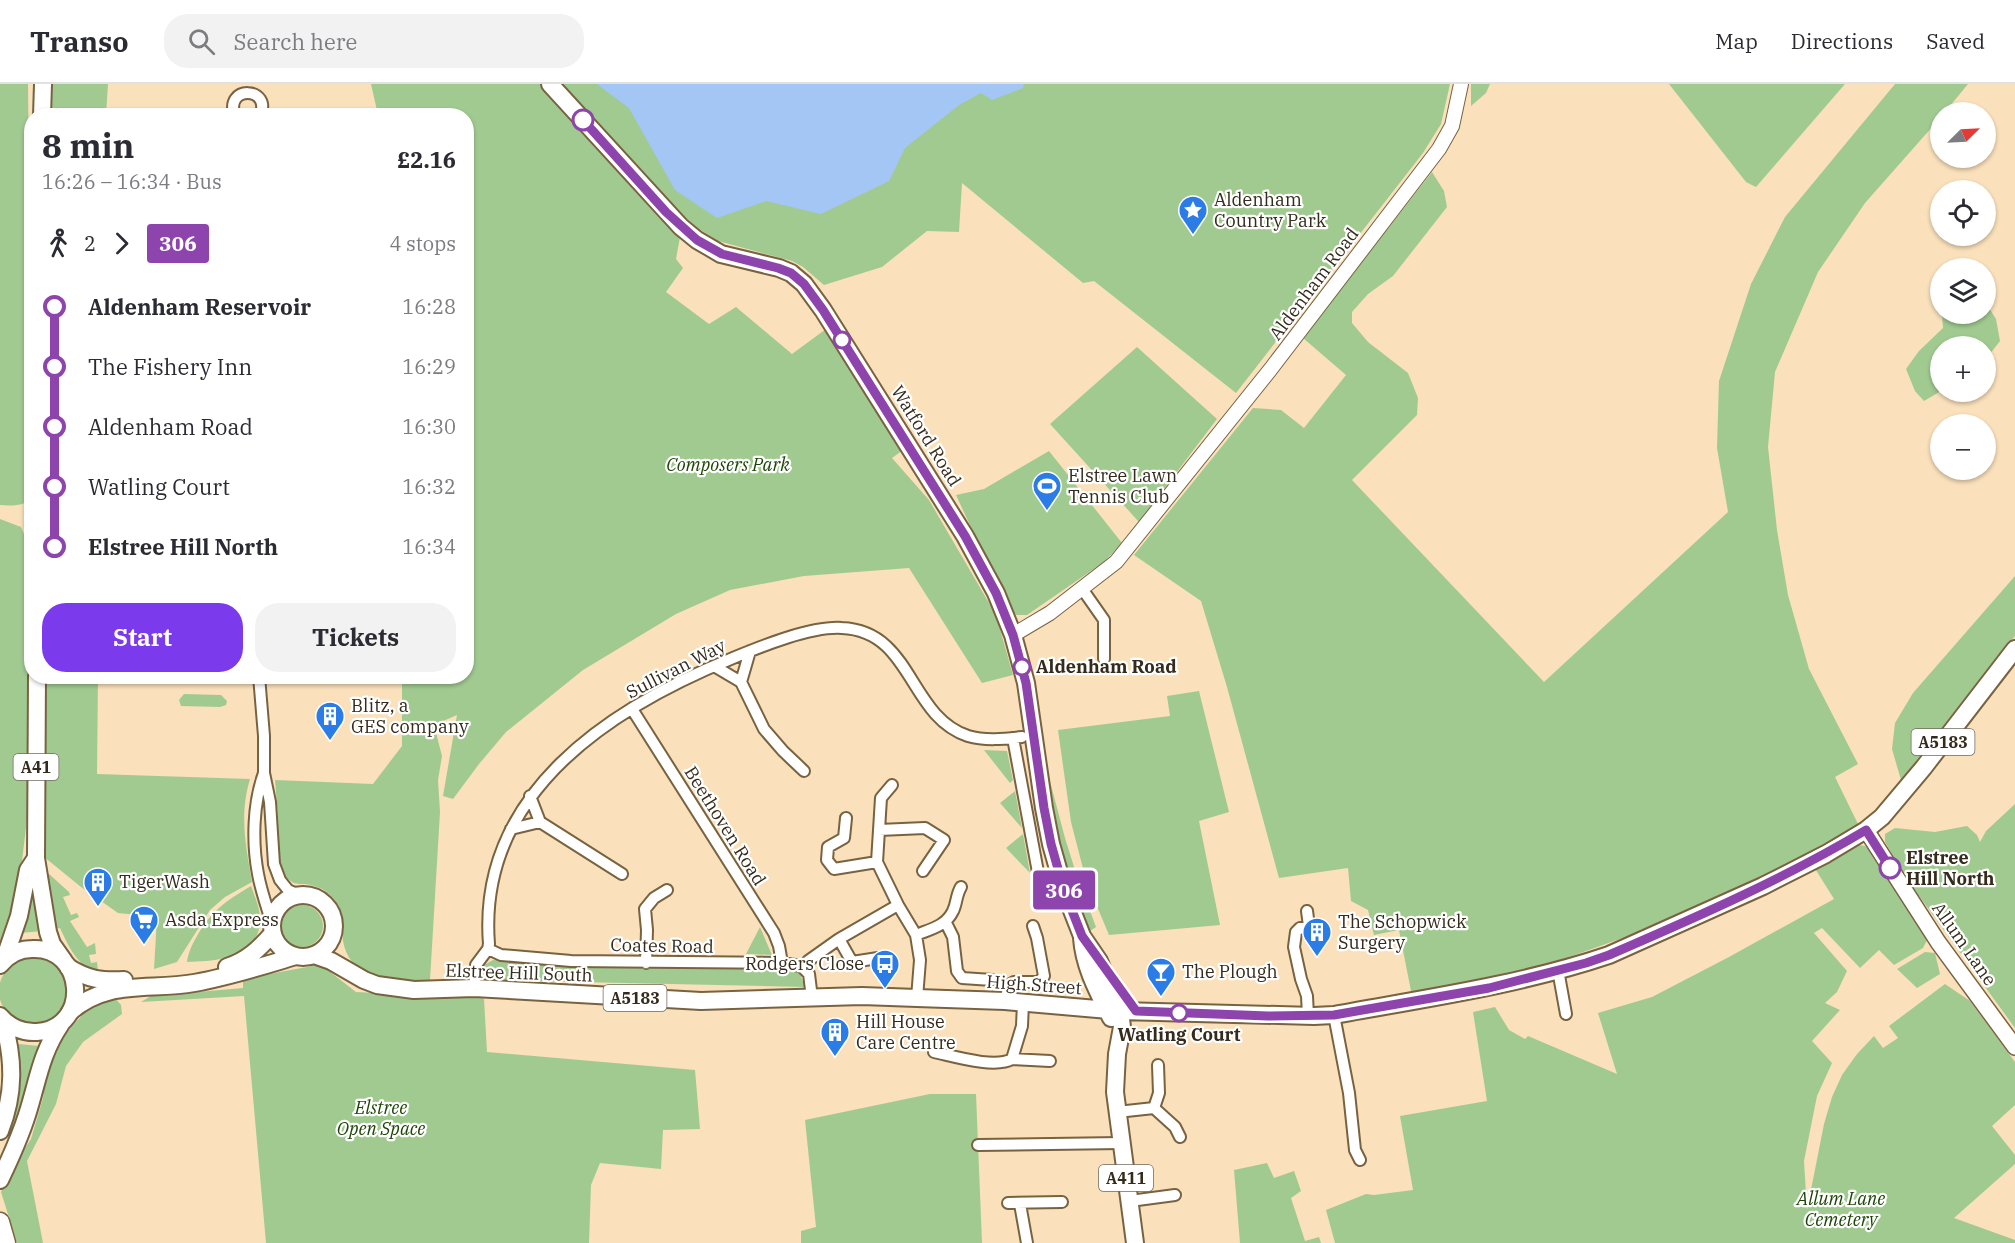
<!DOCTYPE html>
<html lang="en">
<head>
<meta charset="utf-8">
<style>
	:root { --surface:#fff; --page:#f2f2f3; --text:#2b2b33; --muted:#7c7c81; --line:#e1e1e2; --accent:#7c3aed }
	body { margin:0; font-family:"IBM Plex Serif",serif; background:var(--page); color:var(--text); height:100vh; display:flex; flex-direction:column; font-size:22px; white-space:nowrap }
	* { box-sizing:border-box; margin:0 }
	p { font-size:20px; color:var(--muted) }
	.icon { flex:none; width:33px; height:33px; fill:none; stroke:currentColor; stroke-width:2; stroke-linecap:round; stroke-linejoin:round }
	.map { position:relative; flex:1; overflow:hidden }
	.sheet { position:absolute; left:24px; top:24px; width:450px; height:576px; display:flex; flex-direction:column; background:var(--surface); border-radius:24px; box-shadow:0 2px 4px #0004 }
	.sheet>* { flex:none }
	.badge { padding:0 12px; border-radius:4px; font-size:21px; line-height:39px }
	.needle { width:39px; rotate:66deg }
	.controls { position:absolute; left:1930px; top:18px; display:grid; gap:12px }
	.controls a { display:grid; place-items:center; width:66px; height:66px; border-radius:50%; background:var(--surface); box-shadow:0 2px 4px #0004; font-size:30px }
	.map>.badge { position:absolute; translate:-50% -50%; box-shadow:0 0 0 3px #fff }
	.legs { display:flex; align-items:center; gap:9px; height:66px; padding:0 18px; font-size:20px }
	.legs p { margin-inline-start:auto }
	.head { display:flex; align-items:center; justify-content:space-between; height:102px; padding:0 18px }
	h1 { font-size:33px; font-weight:700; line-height:45px }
	.button { display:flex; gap:12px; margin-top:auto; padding:12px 18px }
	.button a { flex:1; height:69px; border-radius:24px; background:var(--accent); color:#fff; font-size:24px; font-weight:700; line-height:69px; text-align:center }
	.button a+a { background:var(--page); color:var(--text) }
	ul { padding:0 18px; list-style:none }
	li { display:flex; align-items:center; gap:21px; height:60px; font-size:22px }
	li i { display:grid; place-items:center; width:9px; height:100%; margin:0 8px; background:currentColor }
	li i::after { content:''; width:15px; height:15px; margin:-8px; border:4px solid; border-radius:50%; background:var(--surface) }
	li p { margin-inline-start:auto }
	li:first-child i { background:linear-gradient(#0000 50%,currentColor 0) }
	li:last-child i { background:linear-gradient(currentColor 50%,#0000 0) }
	header { display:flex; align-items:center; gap:36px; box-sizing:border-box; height:84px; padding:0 30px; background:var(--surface); border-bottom:2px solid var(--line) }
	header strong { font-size:28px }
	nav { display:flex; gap:33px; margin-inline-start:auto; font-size:21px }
	.search { width:420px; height:54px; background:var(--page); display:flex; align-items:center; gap:15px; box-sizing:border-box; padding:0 21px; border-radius:24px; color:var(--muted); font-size:22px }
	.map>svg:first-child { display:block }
</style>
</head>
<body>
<header>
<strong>Transo</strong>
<div class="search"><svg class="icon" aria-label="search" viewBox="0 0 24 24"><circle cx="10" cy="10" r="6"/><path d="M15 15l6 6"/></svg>Search here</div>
<nav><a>Map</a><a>Directions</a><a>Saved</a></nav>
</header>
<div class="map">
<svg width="2015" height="1159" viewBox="0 0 2015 1159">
	<rect width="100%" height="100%" fill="#fae0bb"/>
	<path fill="#a1ca91" d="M 0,0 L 28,0 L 32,415 C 23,422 11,422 0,421 Z
		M 52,0 L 108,0 L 106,31 L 51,31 Z
		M 371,0 L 541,0 L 561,24 L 680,153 L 676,175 L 683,184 L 666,208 L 709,240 L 736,223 L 792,270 L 826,245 L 903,366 L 892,374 L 929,416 L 996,531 L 1013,591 L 982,599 L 909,484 L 804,492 L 730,506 L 676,530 L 583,586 L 506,648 L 479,680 L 453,715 L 443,712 L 457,631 L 434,641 L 442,672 L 438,696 L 440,728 L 430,896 C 398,900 350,898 343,857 C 341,843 344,830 336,818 C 328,806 318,802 305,800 C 301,800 295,800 292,798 C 272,785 279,752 278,733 C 277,721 276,708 275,696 L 373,700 L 402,662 L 402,593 L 466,592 L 466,32 L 378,31 Z
		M 555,0 L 1450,0 L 1441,40 L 1423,69 L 1236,309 L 1094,197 L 1083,199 L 962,99 L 959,148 L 927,147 L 882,183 L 824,201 L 803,183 L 792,177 L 718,157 L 683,135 Z
		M 1471,0 L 1490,0 L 1486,9 L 1471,22 Z
		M 1669,0 L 1845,0 L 1756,103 L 1746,98 Z
		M 1895,0 L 1968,0 L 1945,28 L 1941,28 L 1941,33 L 1865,119 L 1818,188 L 1775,288 L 1768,363 L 1777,446 L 1788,511 L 1809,585 L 1858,680 L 1835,693 L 1859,742 L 1778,785 L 1673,836 L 1558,877 L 1412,912 L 1399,846 L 1374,851 L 1368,826 L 1351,817 L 1348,784 L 1279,794 L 1227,603 L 1201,517 L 1134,471 L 1253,324 L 1281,326 L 1304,344 L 1346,291 L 1303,254 L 1432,88 L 1444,107 L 1447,123 L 1393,192 L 1368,210 L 1352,228 L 1352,239 L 1368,258 L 1408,289 L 1418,314 L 1417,331 L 1352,396 L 1544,598 L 1728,428 L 1717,364 L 1719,297 L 1751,200 L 1785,133 Z
		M 1986,219 L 1996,235 L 2000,257 L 1986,275 L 1986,262 L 1941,262 L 1941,307 L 1924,317 L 1915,307 L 1906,285 L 1919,267 L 1943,244 L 1942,230 L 1986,230 Z
		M 1137,263 L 1217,335 L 1139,438 L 1050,340 Z
		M 1049,367 L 1122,459 L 1104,478 L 1027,531 L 1016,531 L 1005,517 L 956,411 L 984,405 Z
		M 0,435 L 21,443 L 29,462 L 28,727 L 22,777 L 11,825 L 0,857 Z
		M 2015,492 L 2015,552 L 1901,696 L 1892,665 L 1895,639 L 1913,609 Z
		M 45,593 L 98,593 L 97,690 L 250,695 C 239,732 246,762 252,798 L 225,813 L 210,826 L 177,878 L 154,885 L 157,833 L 118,829 L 81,803 L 43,772 Z
		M 1199,607 L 1229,728 L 1199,737 L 1220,841 L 1109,851 L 1086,796 L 1071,738 L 1058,646 L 1170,632 L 1167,612 Z
		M 184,610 L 221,611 L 227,617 L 226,621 L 220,623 L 181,622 L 179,616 Z
		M 984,666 L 1007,667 L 1013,696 L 1010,699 Z
		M 1047,686 L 1065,754 L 1081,805 L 1068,804 L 1053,746 Z
		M 1015,707 L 1022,744 L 1000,719 Z
		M 2015,720 L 2015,944 L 1919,812 L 1917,812 L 1885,758 L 1885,750 L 1895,744 L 1935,748 L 1967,742 L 1977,751 L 1980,758 L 1986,747 Z
		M 1023,750 L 1030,789 L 1006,764 Z
		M 1859,761 L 1865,762 L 1871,766 L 1927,856 L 1923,864 L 1894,881 L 1879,866 L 1860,884 L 1822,844 L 1814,849 L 1847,887 L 1837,908 L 1825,919 L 1840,926 L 1812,957 L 1832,979 L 1817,1012 L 1804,1077 L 1807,1126 L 1824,1040 L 1832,1013 L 1842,991 L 1857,970 L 1874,952 L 1883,964 L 1898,954 L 1889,942 L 1945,900 L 1970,917 L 2015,978 L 2015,1021 L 1992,1042 L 2015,1071 L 2015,1080 L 1954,1134 L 2015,1156 L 2015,1159 L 1335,1159 L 1326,1126 L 1366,1110 L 1374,1111 L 1413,1106 L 1400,1032 L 1487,1017 L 1473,928 L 1495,923 L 1509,946 L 1525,955 L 1528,952 L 1617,990 L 1598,929 L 1652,913 L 1729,873 L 1834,815 L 1814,783 Z
		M 33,788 L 43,847 L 20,849 Z
		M 49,790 L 69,808 L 70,811 L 63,813 L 71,831 L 77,829 L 79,833 L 70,837 L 87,863 L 95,859 L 96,870 L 89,871 L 91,879 L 97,878 L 98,886 C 79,887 67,859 60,844 L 52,846 L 44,792 Z
		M 251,802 C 255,813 260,824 260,835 C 260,875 216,877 187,878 C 188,869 192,861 197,852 C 212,826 226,817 251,802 Z
		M 1069,807 L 1083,808 L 1096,843 L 1090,847 L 1077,827 Z
		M281 842a21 21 0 1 1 42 0a21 21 0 1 1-42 0Z
		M 760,843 L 772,871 L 746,870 Z
		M 1925,868 L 1935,869 L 1940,890 L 1917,904 L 1897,885 Z
		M-1 907a34 34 0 1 1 68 0a34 34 0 1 1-68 0Z
		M 493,876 L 789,884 L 799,887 L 805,903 L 485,896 L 482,886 L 484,881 Z
		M 318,881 L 325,884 L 356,908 L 431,912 L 470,909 L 484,915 L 487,968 L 695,986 L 700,1045 L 663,1046 L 661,1085 L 600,1079 L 591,1101 L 589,1159 L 266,1159 L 244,912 L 141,918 L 151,912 L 243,904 L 243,896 L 252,893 Z
		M 115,914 L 121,921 L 122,930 L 83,958 L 66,982 L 56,1020 L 27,1077 L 43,1159 L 17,1159 L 1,1108 L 19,1073 L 31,1055 L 43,1014 L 46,989 L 54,968 L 67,948 L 85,928 L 100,918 Z
		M 19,960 L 39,962 L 14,1051 L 6,1047 L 19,1002 Z
		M 930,1010 L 976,1010 L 982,1159 L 801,1159 L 801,1147 L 816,1143 L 805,1036 Z
		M 1267,1079 L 1274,1094 L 1294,1087 L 1301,1107 L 1291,1114 L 1305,1157 L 1319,1153 L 1321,1159 L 1240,1159 L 1234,1086 Z"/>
	<path fill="#a4c6f5" d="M 597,0 L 1024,0 L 1023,4 L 992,16 L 981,9 L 959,21 L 905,64 L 889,97 L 821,130 L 766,117 L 717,134 L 675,106 L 629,24 Z"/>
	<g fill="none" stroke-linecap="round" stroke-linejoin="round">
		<g stroke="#786240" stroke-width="14">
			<path id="minor" d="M 235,32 C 223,1 273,2 260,32
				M 1083,506 L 1104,536 L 1104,575
				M 714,582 L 741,598 L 764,645 L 783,667 L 804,687
				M 259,592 L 264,652 L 264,689 L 270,718 L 274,780 L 280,796 L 288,806 L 299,811
				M 741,598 L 750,567
				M 632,625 L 774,849 L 779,862 L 782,879
				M 1013,654 L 1043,815
				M 264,689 C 253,719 252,758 258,790 C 261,807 267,823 272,840
				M 892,701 L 881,714 L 877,778 L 898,821 L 916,851 L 920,876 L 917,914
				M 530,712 L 540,738 L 622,790
				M 846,734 L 844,754 L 828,763 L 827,776 L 834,785 L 877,778
				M 511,745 L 540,738
				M 879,746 L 925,744 L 944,756 L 923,787
				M 1307,827 L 1309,842 L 1300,844 L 1296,848 L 1294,863 L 1301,895 L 1307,912 L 1308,932
				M 946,839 L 953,853 L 957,887 L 962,894 L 992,896
				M 916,851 C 931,845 946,842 953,827 C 957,819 956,811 961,803
				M 839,855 L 852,878 L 878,874
				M 488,865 L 501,871 L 571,877 L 782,879 L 801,882 L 809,890 L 812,914
				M 808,877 L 839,855 L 898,821
				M 646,879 L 647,846 L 645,825 L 654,814 L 667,806
				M 1558,886 L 1566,930
				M 474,904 L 476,881 L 488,865 L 489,860 C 477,710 610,624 733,574 C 762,562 811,542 842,544 C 913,547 908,632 968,652 C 985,657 1004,655 1022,653
				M 1005,917 L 1009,901 L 1014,898 L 1039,898 L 1044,892 L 1037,854 L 1033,842
				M 1334,931 L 1349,1009 L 1355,1066 L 1360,1076
				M 934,968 C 953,972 995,985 1012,975 L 1022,942 L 1023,919
				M 1012,975 L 1050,977
				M 1154,1024 L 1159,1009 L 1158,981
				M 1117,1028 L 1154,1024 L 1175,1043 L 1180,1053
				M 978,1061 L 1121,1059
				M 1130,1117 L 1175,1111
				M 1008,1119 L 1062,1118
				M 1020,1120 L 1027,1159"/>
		</g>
		<g stroke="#786240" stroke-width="16">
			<path id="tertiary" d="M 1013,551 L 1050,529 L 1116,478 L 1270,286 L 1439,65 L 1452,42 L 1461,0"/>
		</g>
		<g stroke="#786240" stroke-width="18">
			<path id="secondary" d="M 1866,746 L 1938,858 L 2015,963"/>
		</g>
		<g stroke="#786240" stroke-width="20">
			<path id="primary" d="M 550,0 L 681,143 L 697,156 L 721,170 L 779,184 L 791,189 L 804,200 L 823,226 L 965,452 L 996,509 L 1013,551 L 1026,599 L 1044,724 L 1051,760 L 1064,806 L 1082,852 L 1099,877 L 1120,927 L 1122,943 L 1117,970 L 1115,1008 L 1135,1159
				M272 842a31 31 0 1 1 62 0a31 31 0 1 1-62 0Z
				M 1082,854 C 1084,883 1098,908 1111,934
				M 314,871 L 331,877 L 364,896 L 377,901 L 414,906 L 474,904 L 701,917 L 862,912 L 917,914 L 1005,917 L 1120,927 L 1314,932 L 1334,931 C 1427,914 1520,901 1609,871 L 1763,802 L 1826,770 L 1866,746 L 1882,733 L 1924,683 L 2015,565
				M 68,883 C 89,896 101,897 124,896
				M 227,883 C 247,877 260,864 273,849
				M 70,928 C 107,895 149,907 194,899 C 229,893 262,882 296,872"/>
		</g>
		<g stroke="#786240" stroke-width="20">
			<path id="trunk" d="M 42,32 L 43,0
				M 37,592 L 36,774 L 48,848 L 52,860 L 64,877
				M 4,876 L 19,832 L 28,786 L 36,774
				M 0,881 C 8,871 19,865 32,865 C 85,862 92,944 37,948 C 23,949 9,943 0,932
				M 0,1047 C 15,1009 14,975 3,936
				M 0,1096 C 10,1075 20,1053 27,1031 C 38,997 40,971 61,940"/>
		</g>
		<g stroke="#786240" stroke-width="21">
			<path id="motorway" d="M 0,1138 L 6,1159"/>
		</g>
		<use href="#minor" stroke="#fff" stroke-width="10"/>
		<use href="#tertiary" stroke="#fff" stroke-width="14"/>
		<use href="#secondary" stroke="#fff" stroke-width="15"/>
		<use href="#primary" stroke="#fff" stroke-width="16"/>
		<use href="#trunk" stroke="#fff" stroke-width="16"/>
		<use href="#motorway" stroke="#fff" stroke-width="18"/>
	</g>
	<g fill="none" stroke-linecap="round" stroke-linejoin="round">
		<g stroke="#fff" stroke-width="14">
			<path id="line-1" d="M 583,36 L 666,128 L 697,156 L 722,170 L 778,184 L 791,189 L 804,200 L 823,226 L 965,452 L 996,509 L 1013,551 L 1026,599 L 1044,724 L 1051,760 L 1064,806 L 1082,852 L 1136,927 L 1268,932 L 1334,931 L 1489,904 L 1586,879 L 1609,871 C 1697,833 1784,795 1866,746 L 1890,784"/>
		</g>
		<use href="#line-1" stroke="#8e44ad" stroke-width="9"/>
	</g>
	<defs>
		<g id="sight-pin" transform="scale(1.5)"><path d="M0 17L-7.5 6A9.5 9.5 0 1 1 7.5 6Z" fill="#2b7ce7" stroke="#fff"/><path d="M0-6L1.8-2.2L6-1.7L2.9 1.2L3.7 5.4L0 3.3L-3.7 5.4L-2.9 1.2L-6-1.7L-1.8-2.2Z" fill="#fff"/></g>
		<g id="stadium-pin" transform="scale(1.5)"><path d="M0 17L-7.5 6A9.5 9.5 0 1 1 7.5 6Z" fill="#2b7ce7" stroke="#fff"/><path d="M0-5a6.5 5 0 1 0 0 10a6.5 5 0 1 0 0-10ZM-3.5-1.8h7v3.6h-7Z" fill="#fff"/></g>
		<g id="building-pin" transform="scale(1.5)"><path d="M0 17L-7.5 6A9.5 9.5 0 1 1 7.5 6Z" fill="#2b7ce7" stroke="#fff"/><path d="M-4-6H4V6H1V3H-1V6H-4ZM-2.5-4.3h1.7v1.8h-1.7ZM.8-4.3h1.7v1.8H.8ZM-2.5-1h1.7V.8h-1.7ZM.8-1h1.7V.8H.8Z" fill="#fff"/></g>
		<g id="supermarket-pin" transform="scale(1.5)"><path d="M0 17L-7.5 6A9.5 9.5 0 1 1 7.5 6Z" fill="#2b7ce7" stroke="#fff"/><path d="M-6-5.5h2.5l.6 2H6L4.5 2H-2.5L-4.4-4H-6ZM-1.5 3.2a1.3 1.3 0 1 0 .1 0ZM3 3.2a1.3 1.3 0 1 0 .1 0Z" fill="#fff"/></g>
		<g id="bus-pin" transform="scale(1.5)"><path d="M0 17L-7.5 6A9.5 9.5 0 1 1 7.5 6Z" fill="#2b7ce7" stroke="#fff"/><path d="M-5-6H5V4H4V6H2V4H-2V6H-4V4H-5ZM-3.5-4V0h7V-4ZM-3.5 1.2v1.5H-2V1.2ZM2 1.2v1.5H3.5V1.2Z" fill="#fff"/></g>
		<g id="bar-pin" transform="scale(1.5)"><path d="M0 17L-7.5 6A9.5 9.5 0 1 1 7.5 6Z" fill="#2b7ce7" stroke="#fff"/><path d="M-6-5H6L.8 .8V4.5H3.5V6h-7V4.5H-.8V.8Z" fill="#fff"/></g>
	</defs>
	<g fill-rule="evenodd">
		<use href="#sight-pin" x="1193" y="126"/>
		<use href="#stadium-pin" x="1047" y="402"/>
		<use href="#building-pin" x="330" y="632"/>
		<use href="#building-pin" x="98" y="798"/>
		<use href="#supermarket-pin" x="144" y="836"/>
		<use href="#building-pin" x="1317" y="848"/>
		<use href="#bus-pin" x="885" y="880"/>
		<use href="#bar-pin" x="1161" y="888"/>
		<use href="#building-pin" x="835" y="948"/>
	</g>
	<g fill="#fff" stroke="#8e44ad" stroke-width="3">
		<circle cx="583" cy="36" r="10"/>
		<circle cx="842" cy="256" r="8"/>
		<circle cx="1022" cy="583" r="8"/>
		<circle cx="1890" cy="784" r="10"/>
		<circle cx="1179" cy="929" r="8"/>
	</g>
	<g text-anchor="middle" stroke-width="4.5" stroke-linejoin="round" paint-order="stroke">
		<g fill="#fff" stroke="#716b60" stroke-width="1.5">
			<rect x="1911.5" y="645" width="63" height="26" rx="4.5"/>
			<rect x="13.5" y="670" width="45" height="26" rx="4.5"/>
			<rect x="603.5" y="901" width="63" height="26" rx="4.5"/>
			<rect x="1099" y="1081" width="54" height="26" rx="4.5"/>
		</g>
		<g font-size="16" font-weight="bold" fill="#342b1c">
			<text x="1943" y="664">A5183</text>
			<text x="36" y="689">A41</text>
			<text x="635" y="920">A5183</text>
			<text x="1126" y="1100">A411</text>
		</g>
		<g font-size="18" fill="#342b1c" stroke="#fff" text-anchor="start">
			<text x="1214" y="122">Aldenham<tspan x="1214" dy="21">Country Park</tspan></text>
			<text x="1068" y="398">Elstree Lawn<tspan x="1068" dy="21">Tennis Club</tspan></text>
			<text x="351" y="628">Blitz, a<tspan x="351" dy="21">GES company</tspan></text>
			<text x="119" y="804">TigerWash</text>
			<text x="165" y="842">Asda Express</text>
			<text x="1338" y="844">The Schopwick<tspan x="1338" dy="21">Surgery</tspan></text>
			<text x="864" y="886" text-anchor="end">Rodgers Close</text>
			<text x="1182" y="894">The Plough</text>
			<text x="856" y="944">Hill House<tspan x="856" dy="21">Care Centre</tspan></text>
		</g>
		<g font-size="18" fill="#342b1c" stroke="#fff">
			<text transform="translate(1314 200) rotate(-53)" y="6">Aldenham Road</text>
			<text transform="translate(926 352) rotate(58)" y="6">Watford Road</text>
			<text transform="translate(676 585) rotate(-27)" y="6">Sullivan Way</text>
			<text transform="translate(725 742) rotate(58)" y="6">Beethoven Road</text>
			<text transform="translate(1964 860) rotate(55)" y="6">Allum Lane</text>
			<text transform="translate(662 862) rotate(1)" y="6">Coates Road</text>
			<text transform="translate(519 889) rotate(2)" y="6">Elstree Hill South</text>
			<text transform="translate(1034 901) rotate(4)" y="6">High Street</text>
		</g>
		<g font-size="18" font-style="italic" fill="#1d4506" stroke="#fff">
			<text x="728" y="387">Composers Park</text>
			<text x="381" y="1030">Elstree<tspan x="381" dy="21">Open Space</tspan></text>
			<text x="1841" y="1121">Allum Lane<tspan x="1841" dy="21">Cemetery</tspan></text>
		</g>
		<g font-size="18" font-weight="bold" fill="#342b1c" stroke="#fff" text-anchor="start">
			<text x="1036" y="589">Aldenham Road</text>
			<text x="1906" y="780">Elstree<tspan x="1906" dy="21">Hill North</tspan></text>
			<text x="1179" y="957" text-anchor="middle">Watling Court</text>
		</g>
	</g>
</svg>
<div class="controls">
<a><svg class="needle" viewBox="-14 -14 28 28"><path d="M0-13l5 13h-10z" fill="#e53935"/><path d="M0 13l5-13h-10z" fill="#7c7c81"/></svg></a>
<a><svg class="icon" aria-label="locate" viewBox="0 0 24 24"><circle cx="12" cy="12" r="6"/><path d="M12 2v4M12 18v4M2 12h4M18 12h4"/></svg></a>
<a><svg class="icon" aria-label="layers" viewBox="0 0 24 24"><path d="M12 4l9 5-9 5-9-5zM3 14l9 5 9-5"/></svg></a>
<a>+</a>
<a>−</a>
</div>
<b class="badge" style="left:1064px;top:806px;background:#8e44ad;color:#fff">306</b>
<section class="sheet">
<div class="head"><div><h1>8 min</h1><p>16:26 – 16:34 · Bus</p></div><b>£2.16</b></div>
<div class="legs"><svg class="icon" aria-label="walk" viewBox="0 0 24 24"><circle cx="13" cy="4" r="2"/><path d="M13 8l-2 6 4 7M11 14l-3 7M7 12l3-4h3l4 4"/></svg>2<svg class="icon" aria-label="forward" viewBox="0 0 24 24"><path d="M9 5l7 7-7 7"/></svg><b class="badge" style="background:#8e44ad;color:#fff">306</b><p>4 stops</p></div>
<ul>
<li><i style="color:#8e44ad"></i><b>Aldenham Reservoir</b><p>16:28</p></li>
<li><i style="color:#8e44ad"></i><span>The Fishery Inn</span><p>16:29</p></li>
<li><i style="color:#8e44ad"></i><span>Aldenham Road</span><p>16:30</p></li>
<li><i style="color:#8e44ad"></i><span>Watling Court</span><p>16:32</p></li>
<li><i style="color:#8e44ad"></i><b>Elstree Hill North</b><p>16:34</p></li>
</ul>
<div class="button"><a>Start</a><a>Tickets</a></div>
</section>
</div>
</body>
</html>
